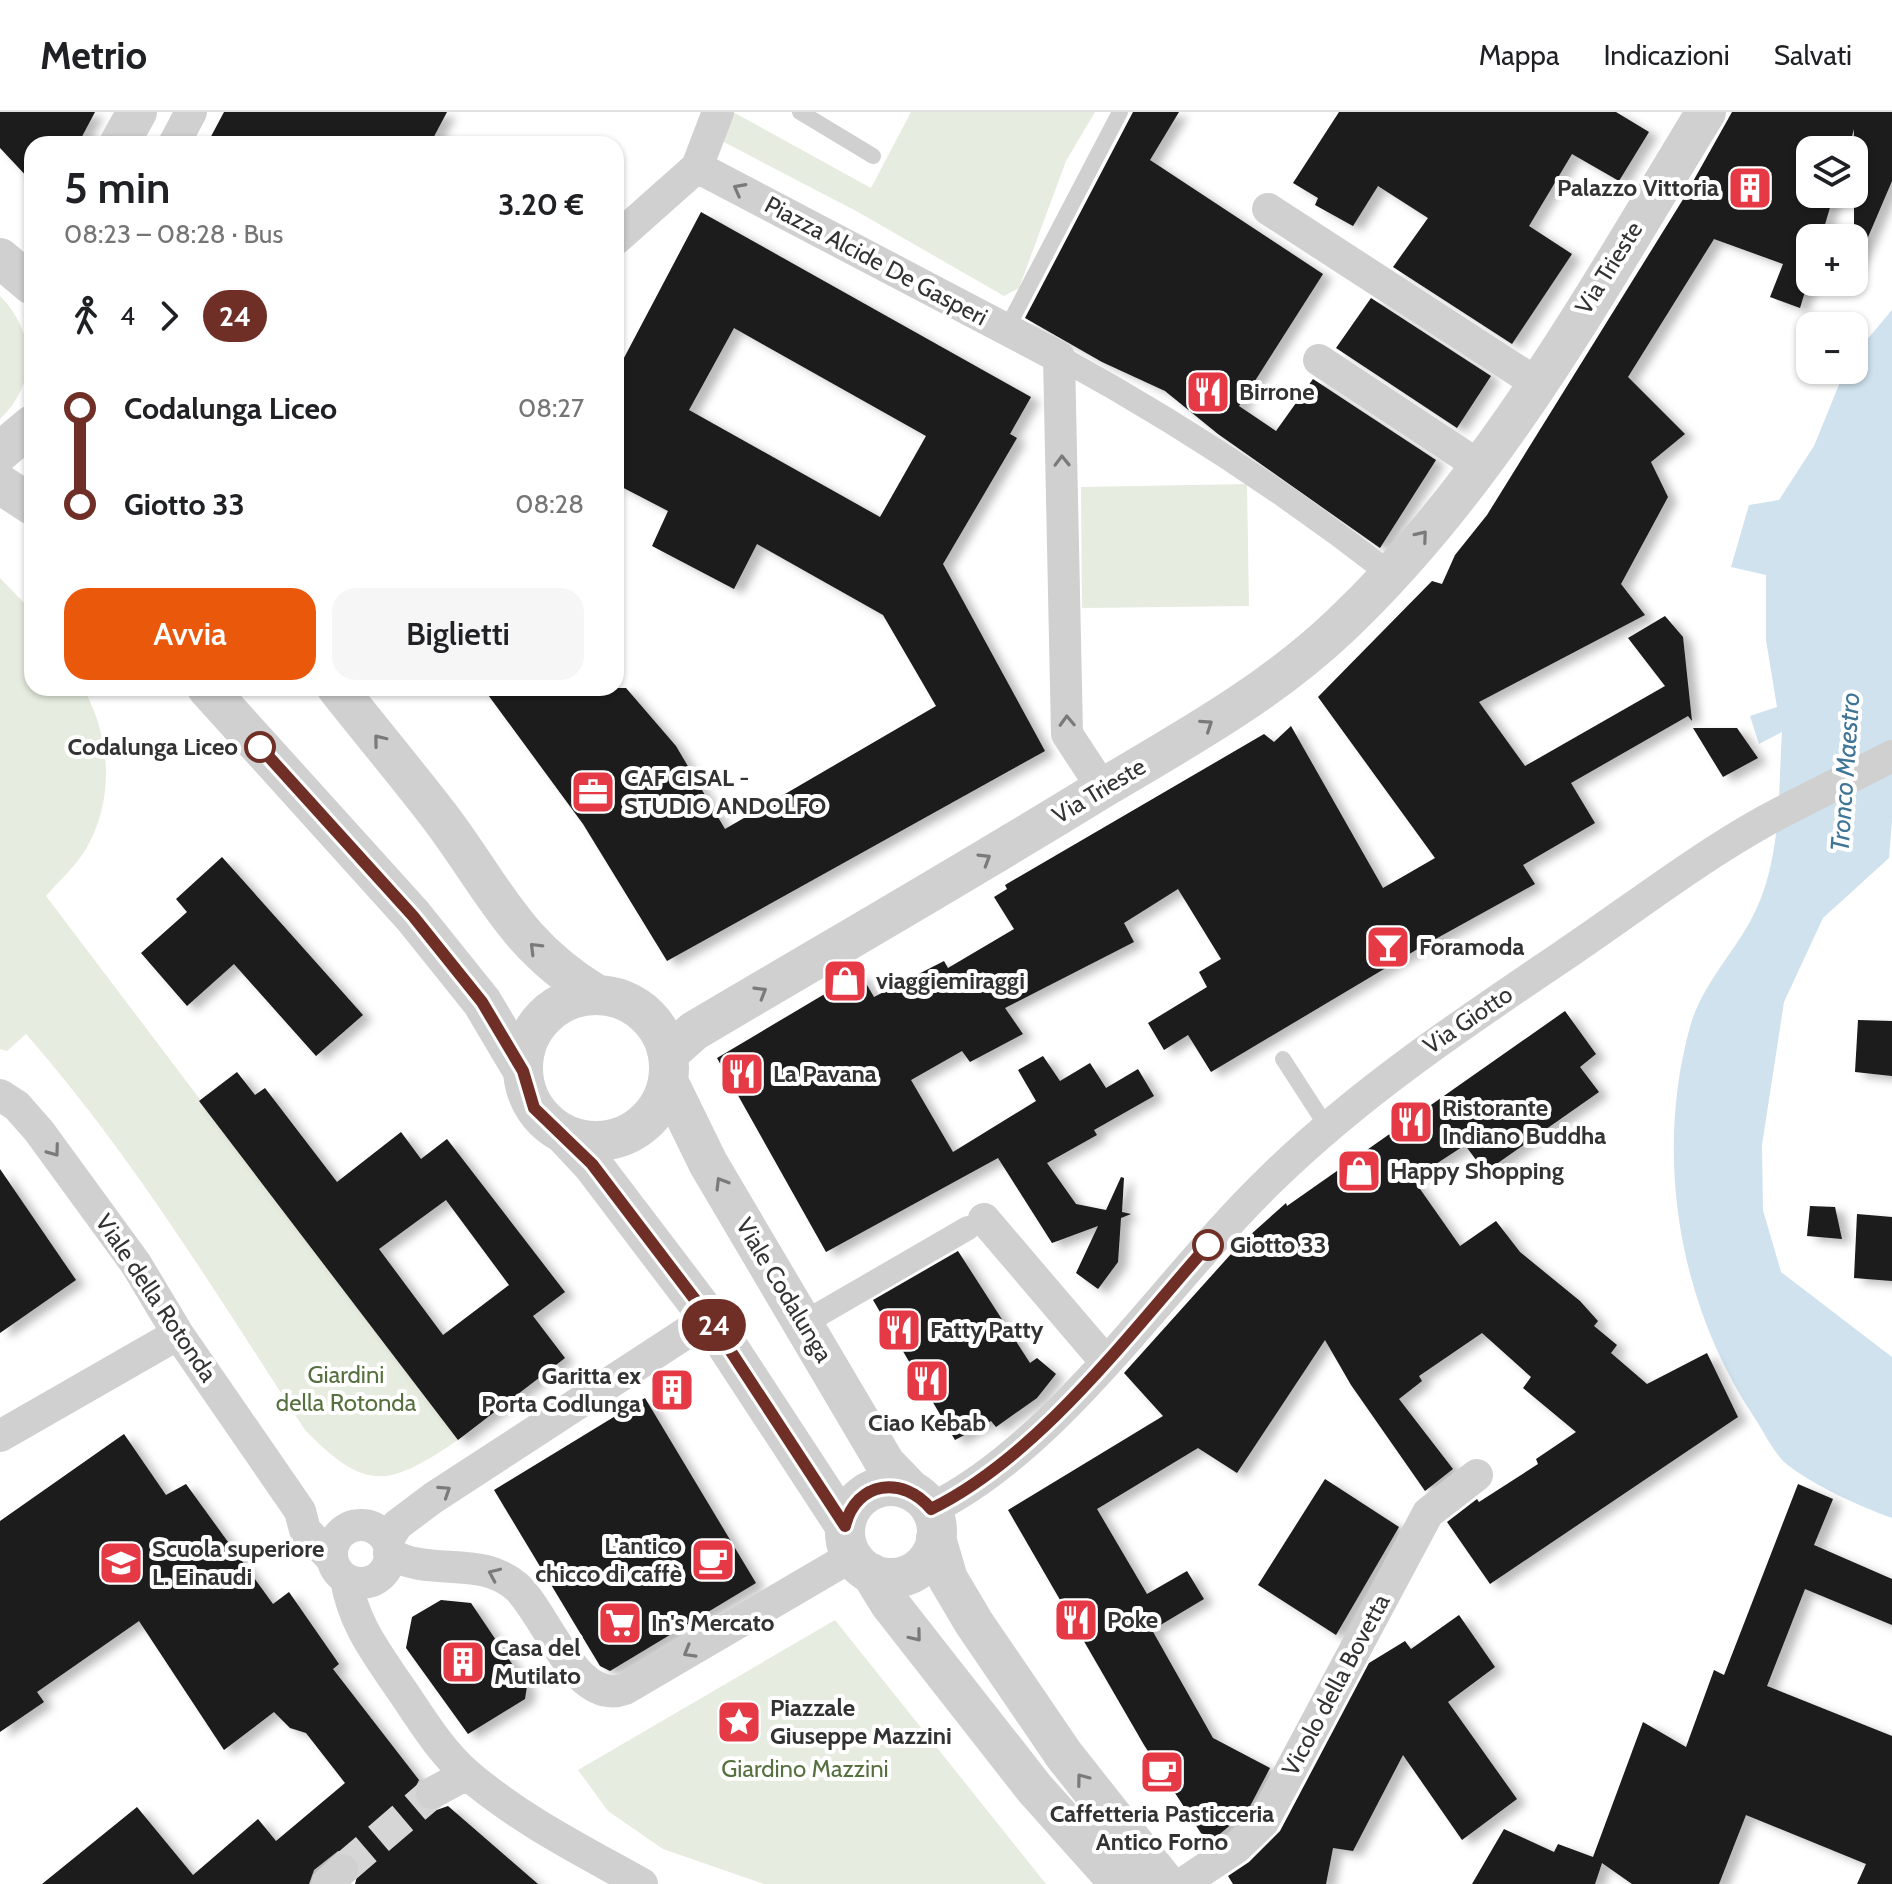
<!DOCTYPE html>
<html lang="it">
<head>
<meta charset="utf-8">
<style>
	:root { --surface:#fff; --page:#f6f6f6; --text:#202124; --muted:#757577; --line:#e0e0e0; --accent:#ea580c }
	body { margin:0; font-family:Cabin,sans-serif; background:var(--page); color:var(--text); height:100vh; display:flex; flex-direction:column; font-size:30px; white-space:nowrap }
	* { box-sizing:border-box; margin:0 }
	p { font-size:26px; color:var(--muted) }
	.icon { flex:none; width:44px; height:44px; fill:none; stroke:currentColor; stroke-width:2; stroke-linecap:round; stroke-linejoin:round }
	.map { position:relative; flex:1; overflow:hidden }
	.sheet { position:absolute; left:24px; top:24px; width:600px; height:560px; display:flex; flex-direction:column; background:var(--surface); border-radius:24px; box-shadow:0 2px 6px #0004 }
	.sheet>* { flex:none }
	.badge { padding:0 16px; border-radius:26px; font-size:28px; line-height:52px }
	.buttons { position:absolute; left:1796px; top:24px; display:grid; gap:16px }
	.buttons a { display:grid; place-items:center; width:72px; height:72px; border-radius:16px; background:var(--surface); box-shadow:0 2px 6px #0004; font-size:40px }
	.map>.badge { position:absolute; translate:-50% -50%; box-shadow:0 0 0 4px #fff }
	.legs { display:flex; align-items:center; gap:12px; height:88px; padding:0 40px; font-size:26px }
	.legs p { margin-inline-start:auto }
	.overview { display:flex; align-items:center; justify-content:space-between; height:136px; padding:0 40px }
	h1 { font-size:44px; font-weight:600; line-height:60px }
	.cta { display:flex; gap:16px; margin-top:auto; padding:16px 40px }
	.cta a { flex:1; height:92px; border-radius:24px; background:var(--accent); color:#fff; font-size:32px; font-weight:600; line-height:92px; text-align:center }
	.cta a+a { background:var(--page); color:var(--text) }
	ul { padding:0 40px; list-style:none }
	li { display:flex; align-items:center; gap:28px; height:96px; font-size:30px }
	li i { display:grid; place-items:center; width:12px; height:100%; margin:0 10px; background:currentColor }
	li i::after { content:''; width:20px; height:20px; margin:-10px; border:6px solid; border-radius:50%; background:var(--surface) }
	li p { margin-inline-start:auto }
	li:first-child i { background:linear-gradient(#0000 50%,currentColor 0) }
	li:last-child i { background:linear-gradient(currentColor 50%,#0000 0) }
	header { display:flex; align-items:center; gap:48px; box-sizing:border-box; height:112px; padding:0 40px; background:var(--surface); border-bottom:2px solid var(--line) }
	header strong { font-size:38px }
	nav { display:flex; gap:44px; margin-inline-start:auto; font-size:28px }
	.map>svg:first-child { display:block }
</style>
</head>
<body>
<header>
<strong>Metrio</strong>
<nav><a>Mappa</a><a>Indicazioni</a><a>Salvati</a></nav>
</header>
<div class="map">
<svg width="1892" height="1772" viewBox="0 0 1892 1772">
	<defs>
		<filter id="shadow"><feDropShadow dx="9" dy="5" stdDeviation="4" flood-color="#0004"/></filter>
	</defs>
	<rect width="100%" height="100%" fill="#fff"/>
	<path fill="#e6ecdf" d="M 733,0 L 871,76 L 911,0 L 1095,0 L 1066,49 L 1019,176 L 1004,184 L 858,100 L 722,29 Z
		M 0,184 C 36,220 38,271 0,307 Z
		M 1247,372 L 1249,494 L 1082,496 L 1081,375 Z
		M 0,466 L 32,499 L 32,576 L 83,576 C 111,625 115,687 86,737 C 75,755 59,769 46,784 L 458,1328 C 388,1375 367,1381 305,1318 C 217,1183 133,1044 26,922 L 7,939 L 0,937 Z
		M 835,1508 L 1046,1772 L 764,1772 L 663,1737 L 608,1699 L 578,1658 Z"/>
	<path fill="#cfe2ee" d="M 1892,198 L 1892,709 L 1889,746 L 1823,806 L 1784,890 L 1762,1033 L 1763,1098 L 1781,1160 L 1892,1245 L 1892,1406 C 1861,1395 1815,1374 1789,1354 C 1775,1344 1764,1320 1754,1305 C 1679,1193 1654,1044 1690,915 C 1701,874 1734,841 1753,804 C 1782,747 1778,682 1782,620 L 1759,632 L 1750,604 L 1777,595 L 1766,528 L 1766,463 L 1731,455 L 1749,393 L 1779,388 L 1814,334 L 1845,258 L 1854,258 L 1854,243 Z"/>
	<path fill="#1a1a1a" fill-rule="evenodd" filter="url(#shadow)" d="M 0,0 L 95,0 L 78,32 L 32,32 L 32,70 L 0,36 Z
		M 224,0 L 447,0 L 430,32 L 207,32 Z
		M 1133,0 L 1179,0 L 1150,48 L 1323,162 L 1239,294 L 1276,319 L 1313,267 L 1436,348 L 1380,436 L 1218,322 L 1165,279 L 1102,250 L 1025,206 Z
		M 1339,0 L 1616,0 L 1649,20 L 1619,69 L 1572,42 L 1529,114 L 1572,142 L 1512,232 L 1393,155 L 1428,106 L 1378,74 L 1353,114 L 1315,93 L 1318,86 L 1293,71 Z
		M 1732,0 L 1892,0 L 1892,69 L 1854,158 L 1854,17 L 1848,38 L 1810,38 L 1810,82 L 1834,82 L 1821,126 L 1810,126 L 1810,163 L 1800,196 L 1770,185 L 1783,152 L 1714,127 L 1628,265 L 1685,322 L 1651,350 L 1668,385 L 1621,472 L 1645,503 L 1479,590 L 1525,654 L 1665,574 L 1628,526 L 1665,504 L 1683,525 L 1692,609 L 1688,604 L 1571,671 L 1595,711 L 1523,753 L 1535,772 L 1421,835 L 1211,960 L 1188,923 L 1164,938 L 1148,911 L 1207,875 L 1199,860 L 1221,847 L 1178,777 L 1124,811 L 1134,830 L 1005,896 L 1023,922 L 970,950 L 962,939 L 911,968 L 953,1040 L 1036,989 L 1018,958 L 1043,944 L 1060,969 L 1090,951 L 1106,976 L 1138,957 L 1154,984 L 1094,1018 L 1097,1023 L 1047,1051 L 1076,1092 L 1106,1098 L 1121,1065 L 1124,1066 L 1122,1100 L 1131,1102 L 1121,1106 L 1118,1150 L 1098,1177 L 1076,1161 L 1098,1114 L 1052,1131 L 998,1046 L 826,1140 L 717,946 L 860,861 L 874,885 L 944,849 L 948,856 L 1014,817 L 994,785 L 1007,777 L 1005,773 L 1264,622 L 1274,630 L 1291,614 L 1383,776 L 1435,746 L 1318,585 L 1432,469 L 1442,472 L 1455,443 L 1487,403 L 1682,89 Z
		M 701,100 L 1031,285 L 1010,322 L 1017,326 L 943,452 L 1045,639 L 667,849 L 583,712 L 483,576 L 626,576 L 676,634 L 725,717 L 936,594 L 883,503 L 757,432 L 734,477 L 652,434 L 668,399 L 616,372 L 616,261 ZM 734,216 L 926,324 L 880,405 L 689,298 Z
		M 1371,186 L 1491,264 L 1457,316 L 1336,236 Z
		M 1693,616 L 1737,616 L 1758,646 L 1723,665 Z
		M 222,745 L 363,903 L 316,944 L 234,852 L 187,894 L 141,841 L 187,800 L 176,787 Z
		M 1565,899 L 1596,942 L 1580,955 L 1599,980 L 1485,1060 L 1465,1033 L 1413,1067 L 1460,1134 L 1496,1109 L 1520,1140 L 1580,1189 L 1598,1209 L 1594,1214 L 1617,1233 L 1611,1241 L 1647,1272 L 1707,1241 L 1738,1305 L 1490,1472 L 1447,1410 L 1477,1387 L 1479,1390 L 1538,1352 L 1536,1347 L 1576,1320 L 1523,1276 L 1531,1265 L 1482,1221 L 1419,1264 L 1422,1269 L 1399,1287 L 1453,1357 L 1425,1379 L 1351,1273 L 1325,1228 L 1237,1361 L 1198,1336 L 1097,1397 L 1147,1482 L 1187,1459 L 1204,1487 L 1152,1518 L 1213,1626 L 1270,1656 L 1248,1698 L 1208,1732 L 1144,1633 L 1008,1398 L 1163,1304 L 1124,1261 L 1240,1132 L 1286,1091 L 1287,1094 Z
		M 1858,908 L 1892,909 L 1892,964 L 1855,960 Z
		M 237,960 L 255,983 L 265,976 L 337,1070 L 401,1020 L 421,1047 L 447,1027 L 565,1180 L 533,1204 L 565,1246 L 458,1328 L 199,989 ZM 446,1088 L 509,1173 L 443,1223 L 379,1137 Z
		M 0,1057 L 76,1168 L 0,1221 Z
		M 1810,1094 L 1835,1095 L 1842,1127 L 1807,1124 Z
		M 1857,1102 L 1892,1105 L 1892,1169 L 1854,1166 Z
		M 958,1139 L 1030,1251 L 1037,1246 L 1056,1262 L 1037,1286 L 996,1315 L 991,1309 L 955,1328 L 873,1188 Z
		M 645,1286 L 756,1471 L 610,1559 L 600,1554 L 494,1378 Z
		M 124,1322 L 166,1383 L 186,1372 L 273,1492 L 289,1480 L 339,1552 L 333,1557 L 419,1668 L 413,1680 L 416,1691 L 431,1700 L 448,1694 L 538,1772 L 355,1772 L 360,1753 L 348,1740 L 338,1739 L 314,1758 L 309,1772 L 42,1772 L 137,1695 L 193,1763 L 258,1707 L 276,1729 L 345,1671 L 306,1621 L 290,1616 L 274,1600 L 224,1638 L 139,1509 L 37,1580 L 44,1590 L 0,1620 L 0,1409 Z
		M 1325,1367 L 1399,1415 L 1336,1523 L 1258,1473 Z
		M 1798,1372 L 1833,1387 L 1814,1433 L 1892,1467 L 1892,1513 L 1805,1477 L 1767,1574 L 1892,1624 L 1892,1772 L 1857,1772 L 1866,1752 L 1746,1703 L 1719,1772 L 1632,1772 L 1602,1751 L 1595,1772 L 1472,1772 L 1504,1717 L 1554,1740 L 1558,1732 L 1593,1745 L 1643,1610 L 1686,1635 L 1714,1558 L 1724,1563 Z
		M 441,1488 L 471,1491 L 527,1574 L 525,1587 L 468,1622 L 406,1536 L 412,1505 Z
		M 1459,1503 L 1495,1555 L 1448,1590 L 1517,1687 L 1462,1728 L 1403,1643 L 1353,1739 L 1333,1736 L 1326,1772 L 1233,1772 L 1228,1764 L 1249,1750 L 1280,1719 L 1369,1551 L 1405,1529 L 1411,1537 Z"/>
	<g fill="none" stroke-linecap="round" stroke-linejoin="round">
		<path stroke="#d6d6d6" stroke-width="32" stroke-dasharray="32 16" stroke-linecap="butt" d="M 342,1758 L 432,1681"/>
		<path stroke="#d0d0d0" stroke-width="16" d="M 800,0 L 873,44
			M 1006,218 L 1120,0
			M 1283,947 L 1327,1015"/>
		<path stroke="#d0d0d0" stroke-width="24" d="M 1059,245 C 1176,309 1285,380 1390,462
			M 804,1211 L 968,1116"/>
		<path stroke="#d0d0d0" stroke-width="32" d="M 174,32 L 191,0
			M 697,55 L 1059,245 L 1067,622 L 1103,677
			M 1268,97 L 1538,272
			M 616,127 L 697,55 L 718,0
			M 1319,248 L 1481,355
			M 0,983 L 17,994 L 39,1019 L 136,1152 L 178,1222 L 300,1399 L 305,1418 L 332,1447
			M 984,1107 L 1106,1250
			M 0,1324 L 178,1222
			M 931,1397 C 1061,1333 1166,1168 1271,1067 C 1358,982 1459,914 1560,846 C 1627,801 1695,748 1765,709 C 1807,686 1850,666 1892,644
			M332 1442a29 29 0 1 1 58 0a29 29 0 1 1-58 0Z
			M 387,1429 L 397,1413 L 433,1386 L 709,1206
			M 389,1441 C 429,1466 480,1442 517,1475 C 547,1503 576,1595 625,1577 L 852,1444
			M 346,1467 C 353,1509 373,1536 396,1570 C 418,1601 438,1637 467,1662 C 519,1707 583,1739 642,1772
			M 432,1681 L 467,1662
			M 327,1772 L 342,1758
			M 1182,1772 L 1236,1736 L 1263,1710 L 1428,1401 L 1477,1363"/>
		<path stroke="#d0d0d0" stroke-width="40" d="M 119,32 L 137,0
			M 0,146 L 32,173
			M 0,340 L 32,313
			M 0,372 L 32,393
			M 207,576 L 413,804 L 482,890 L 523,959
			M 337,576 C 371,619 407,662 440,705 C 495,778 514,832 596,882
			M523 956a73 73 0 1 1 146 0a73 73 0 1 1-146 0Z
			M 668,942 L 694,919 C 829,839 965,761 1098,679 C 1182,629 1270,581 1341,513 C 1494,368 1597,178 1706,0
			M 668,969 L 708,1051 L 885,1351 L 911,1378
			M 563,1021 L 592,1052 L 709,1206 L 845,1414
			M845 1420a46 46 0 1 1 92 0a46 46 0 1 1-92 0Z
			M 936,1426 L 948,1467 L 974,1511 L 1064,1643 L 1166,1772
			M 871,1461 L 890,1492 L 1035,1677 L 1120,1772"/>
	</g>
	<defs><path id="oneway-chevron" d="M-2-3.5L2.5 0L-2 3.5" fill="none" stroke-width="1.6" stroke-linecap="round" stroke-linejoin="round" transform="scale(2)"/></defs>
	<g stroke="#7a7a7a">
		<use href="#oneway-chevron" transform="translate(739 77) rotate(-152)"/>
		<use href="#oneway-chevron" transform="translate(1062 349) rotate(-91)"/>
		<use href="#oneway-chevron" transform="translate(1422 424) rotate(-50)"/>
		<use href="#oneway-chevron" transform="translate(1067 609) rotate(-92)"/>
		<use href="#oneway-chevron" transform="translate(1207 613) rotate(-34)"/>
		<use href="#oneway-chevron" transform="translate(379 628) rotate(-129)"/>
		<use href="#oneway-chevron" transform="translate(985 747) rotate(-31)"/>
		<use href="#oneway-chevron" transform="translate(535 836) rotate(-135)"/>
		<use href="#oneway-chevron" transform="translate(761 880) rotate(-31)"/>
		<use href="#oneway-chevron" transform="translate(54 1039) rotate(54)"/>
		<use href="#oneway-chevron" transform="translate(721 1071) rotate(-121)"/>
		<use href="#oneway-chevron" transform="translate(445 1379) rotate(-33)"/>
		<use href="#oneway-chevron" transform="translate(494 1462) rotate(-156)"/>
		<use href="#oneway-chevron" transform="translate(916 1524) rotate(51)"/>
		<use href="#oneway-chevron" transform="translate(689 1540) rotate(150)"/>
		<use href="#oneway-chevron" transform="translate(1082 1667) rotate(-127)"/>
	</g>
	<g fill="none" stroke-linecap="round" stroke-linejoin="round">
		<g stroke="#fff" stroke-width="18">
			<path id="line-1" d="M 260,635 L 413,804 L 482,890 L 523,959 L 534,996 L 592,1052 L 709,1206 L 845,1414 C 856,1369 903,1363 931,1397 C 1038,1345 1130,1221 1208,1133"/>
		</g>
		<use href="#line-1" stroke="#6f2f26" stroke-width="12"/>
	</g>
	<defs>
		<g id="building-square" transform="scale(2.3)"><rect x="-9" y="-9" width="18" height="18" rx="4" fill="#e63946" stroke="#fff"/><path d="M-4-6H4V6H1V3H-1V6H-4ZM-2.5-4.3h1.7v1.8h-1.7ZM.8-4.3h1.7v1.8H.8ZM-2.5-1h1.7V.8h-1.7ZM.8-1h1.7V.8H.8Z" fill="#fff"/></g>
		<g id="restaurant-square" transform="scale(2.3)"><rect x="-9" y="-9" width="18" height="18" rx="4" fill="#e63946" stroke="#fff"/><path d="M-5-6h1v4h1v-4h1v4h1v-4h1v5L-1.5 .5V6h-2V.5L-5-1ZM5-6V6H3V1.5H1.5Q1.5-4 5-6Z" fill="#fff"/></g>
		<g id="office-square" transform="scale(2.3)"><rect x="-9" y="-9" width="18" height="18" rx="4" fill="#e63946" stroke="#fff"/><path d="M-6-3h4V-5.5h4V-3h4V5H-6ZM-1-4.5V-3h2v-1.5ZM-6 0V1H6V0Z" fill="#fff"/></g>
		<g id="bar-square" transform="scale(2.3)"><rect x="-9" y="-9" width="18" height="18" rx="4" fill="#e63946" stroke="#fff"/><path d="M-6-5H6L.8 .8V4.5H3.5V6h-7V4.5H-.8V.8Z" fill="#fff"/></g>
		<g id="shop-square" transform="scale(2.3)"><rect x="-9" y="-9" width="18" height="18" rx="4" fill="#e63946" stroke="#fff"/><path d="M-5-2.5h2.3a2.7 3.5 0 0 1 5.4 0H5L5.5 6h-11ZM-1.5-2.5h3a1.5 2.3 0 0 0-3 0Z" fill="#fff"/></g>
		<g id="cafe-square" transform="scale(2.3)"><rect x="-9" y="-9" width="18" height="18" rx="4" fill="#e63946" stroke="#fff"/><path d="M-5.5-4.5H6V0H3Q3 3.5 0 3.5H-2.5Q-5.5 3.5-5.5 0ZM3-3.2v2h1.7v-2ZM-6 4.5H4V6H-6Z" fill="#fff"/></g>
		<g id="school-square" transform="scale(2.3)"><rect x="-9" y="-9" width="18" height="18" rx="4" fill="#e63946" stroke="#fff"/><path d="M0-5L7-2L0 1L-7-2ZM-4 1L0 2.5L4 1V4Q0 6-4 4Z" fill="#fff"/></g>
		<g id="supermarket-square" transform="scale(2.3)"><rect x="-9" y="-9" width="18" height="18" rx="4" fill="#e63946" stroke="#fff"/><path d="M-6-5.5h2.5l.6 2H6L4.5 2H-2.5L-4.4-4H-6ZM-1.5 3.2a1.3 1.3 0 1 0 .1 0ZM3 3.2a1.3 1.3 0 1 0 .1 0Z" fill="#fff"/></g>
		<g id="sight-square" transform="scale(2.3)"><rect x="-9" y="-9" width="18" height="18" rx="4" fill="#e63946" stroke="#fff"/><path d="M0-6L1.8-2.2L6-1.7L2.9 1.2L3.7 5.4L0 3.3L-3.7 5.4L-2.9 1.2L-6-1.7L-1.8-2.2Z" fill="#fff"/></g>
	</defs>
	<g fill-rule="evenodd">
		<use href="#building-square" x="1750" y="76"/>
		<use href="#restaurant-square" x="1208" y="280"/>
		<use href="#office-square" x="593" y="680"/>
		<use href="#bar-square" x="1388" y="835"/>
		<use href="#shop-square" x="845" y="869"/>
		<use href="#restaurant-square" x="742" y="962"/>
		<use href="#restaurant-square" x="1411" y="1010"/>
		<use href="#shop-square" x="1359" y="1059"/>
		<use href="#restaurant-square" x="899" y="1218"/>
		<use href="#restaurant-square" x="927" y="1269"/>
		<use href="#building-square" x="672" y="1278"/>
		<use href="#cafe-square" x="713" y="1448"/>
		<use href="#school-square" x="121" y="1451"/>
		<use href="#restaurant-square" x="1076" y="1508"/>
		<use href="#supermarket-square" x="620" y="1511"/>
		<use href="#building-square" x="463" y="1550"/>
		<use href="#sight-square" x="739" y="1610"/>
		<use href="#cafe-square" x="1162" y="1660"/>
	</g>
	<g fill="#fff" stroke="#6f2f26" stroke-width="4">
		<circle cx="260" cy="635" r="14"/>
		<circle cx="1208" cy="1133" r="14"/>
	</g>
	<g text-anchor="middle" stroke-width="8" stroke-linejoin="round" paint-order="stroke">
		<g font-size="24" font-weight="bold" fill="#333" stroke="#fff" text-anchor="start">
			<text x="1719" y="84" text-anchor="end">Palazzo Vittoria</text>
			<text x="1239" y="288">Birrone</text>
			<text x="624" y="674">CAF CISAL -<tspan x="624" dy="28">STUDIO ANDOLFO</tspan></text>
			<text x="1419" y="843">Foramoda</text>
			<text x="876" y="877">viaggiemiraggi</text>
			<text x="773" y="970">La Pavana</text>
			<text x="1442" y="1004">Ristorante<tspan x="1442" dy="28">Indiano Buddha</tspan></text>
			<text x="1390" y="1067">Happy Shopping</text>
			<text x="930" y="1226">Fatty Patty</text>
			<text x="641" y="1272" text-anchor="end">Garitta ex<tspan x="641" dy="28">Porta Codlunga</tspan></text>
			<text x="927" y="1319" text-anchor="middle">Ciao Kebab</text>
			<text x="682" y="1442" text-anchor="end">L'antico<tspan x="682" dy="28">chicco di caffè</tspan></text>
			<text x="152" y="1445">Scuola superiore<tspan x="152" dy="28">L. Einaudi</tspan></text>
			<text x="1107" y="1516">Poke</text>
			<text x="651" y="1519">In's Mercato</text>
			<text x="494" y="1544">Casa del<tspan x="494" dy="28">Mutilato</tspan></text>
			<text x="770" y="1604">Piazzale<tspan x="770" dy="28">Giuseppe Mazzini</tspan></text>
			<text x="1162" y="1710" text-anchor="middle">Caffetteria Pasticceria<tspan x="1162" dy="28">Antico Forno</tspan></text>
		</g>
		<g font-size="24" fill="#333" stroke="#fff">
			<text transform="translate(876 149) rotate(28)" y="8">Piazza Alcide De Gasperi</text>
			<text transform="translate(1609 156) rotate(-58)" y="8">Via Trieste</text>
			<text transform="translate(1099 679) rotate(-31)" y="8">Via Trieste</text>
			<text transform="translate(1468 908) rotate(-34)" y="8">Via Giotto</text>
			<text transform="translate(784 1178) rotate(59)" y="8">Viale Codalunga</text>
			<text transform="translate(156 1186) rotate(56)" y="8">Viale della Rotonda</text>
			<text transform="translate(1336 1573) rotate(-62)" y="8">Vicolo della Bovetta</text>
		</g>
		<g font-size="24" font-weight="bold" fill="#333" stroke="#fff" text-anchor="end">
			<text x="238" y="643">Codalunga Liceo</text>
			<text x="1230" y="1141" text-anchor="start">Giotto 33</text>
		</g>
		<g font-size="24" fill="#56703f" stroke="#fff">
			<text x="346" y="1271">Giardini<tspan x="346" dy="28">della Rotonda</tspan></text>
			<text x="805" y="1665">Giardino Mazzini</text>
		</g>
		<g font-size="26" font-style="italic" fill="#3f7597" stroke="#fff">
			<text transform="translate(1845 660) rotate(-86)" y="9">Tronco Maestro</text>
		</g>
	</g>
</svg>
<div class="buttons">
<a><svg class="icon" aria-label="layers" viewBox="0 0 24 24"><path d="M12 4l9 5-9 5-9-5zM3 14l9 5 9-5"/></svg></a>
<a>+</a>
<a>−</a>
</div>
<b class="badge" style="left:714px;top:1213px;background:#6f2f26;color:#fff">24</b>
<section class="sheet">
<div class="overview"><div><h1>5 min</h1><p>08:23 – 08:28 · Bus</p></div><b>3.20 €</b></div>
<div class="legs"><svg class="icon" aria-label="walk" viewBox="0 0 24 24"><circle cx="13" cy="4" r="2"/><path d="M13 8l-2 6 4 7M11 14l-3 7M7 12l3-4h3l4 4"/></svg>4<svg class="icon" aria-label="forward" viewBox="0 0 24 24"><path d="M9 5l7 7-7 7"/></svg><b class="badge" style="background:#6f2f26;color:#fff">24</b></div>
<ul>
<li><i style="color:#6f2f26"></i><b>Codalunga Liceo</b><p>08:27</p></li>
<li><i style="color:#6f2f26"></i><b>Giotto 33</b><p>08:28</p></li>
</ul>
<div class="cta"><a>Avvia</a><a>Biglietti</a></div>
</section>
</div>
</body>
</html>
